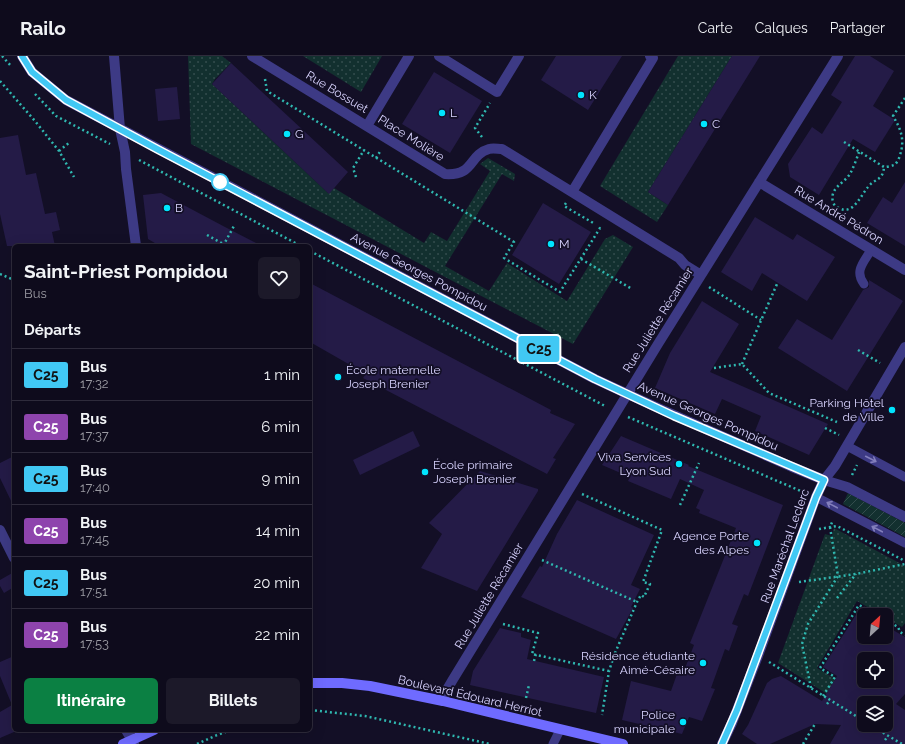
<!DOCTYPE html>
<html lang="fr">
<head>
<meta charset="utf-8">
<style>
	:root { --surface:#0e0b1c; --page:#1c1929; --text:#f1f3f6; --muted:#9b9ba3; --line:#2e2b3b; --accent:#0b8043 }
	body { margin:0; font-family:Raleway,sans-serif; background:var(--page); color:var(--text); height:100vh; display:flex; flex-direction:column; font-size:15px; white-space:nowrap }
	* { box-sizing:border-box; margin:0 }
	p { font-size:13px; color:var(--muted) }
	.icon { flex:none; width:22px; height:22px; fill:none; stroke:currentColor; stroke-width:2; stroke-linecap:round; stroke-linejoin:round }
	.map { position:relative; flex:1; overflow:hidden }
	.details { position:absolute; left:12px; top:188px; width:300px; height:488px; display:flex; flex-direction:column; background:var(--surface); border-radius:6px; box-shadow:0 4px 16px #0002,0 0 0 1px var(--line) }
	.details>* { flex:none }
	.badge { padding:0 8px; border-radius:3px; font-size:14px; line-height:26px }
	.needle { width:26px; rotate:26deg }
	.tools { position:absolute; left:857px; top:552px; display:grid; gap:8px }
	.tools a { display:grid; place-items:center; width:36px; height:36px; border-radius:6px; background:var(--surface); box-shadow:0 4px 16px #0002,0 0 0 1px var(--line); font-size:20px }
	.map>.badge { position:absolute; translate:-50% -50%; box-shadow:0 0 0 2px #fff }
	h2 { padding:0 12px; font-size:15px; line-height:36px }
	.round { display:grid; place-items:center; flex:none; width:42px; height:42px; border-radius:6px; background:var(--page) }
	.overview { display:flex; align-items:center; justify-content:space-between; height:68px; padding:0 12px }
	h1 { font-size:19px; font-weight:700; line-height:30px }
	.primary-button { display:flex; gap:8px; margin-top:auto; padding:8px 12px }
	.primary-button a { flex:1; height:46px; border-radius:6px; background:var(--accent); color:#fff; font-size:16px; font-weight:700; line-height:46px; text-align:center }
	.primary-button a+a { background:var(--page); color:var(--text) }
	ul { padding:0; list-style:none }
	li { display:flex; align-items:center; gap:12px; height:52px; padding:0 12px; border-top:1px solid var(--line) }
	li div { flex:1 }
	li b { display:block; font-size:15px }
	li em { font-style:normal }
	li .badge { min-width:44px; font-weight:700; text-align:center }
	header { display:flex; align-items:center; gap:24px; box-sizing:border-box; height:56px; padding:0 20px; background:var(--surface); border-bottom:1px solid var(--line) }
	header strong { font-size:19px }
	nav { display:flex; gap:22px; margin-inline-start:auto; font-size:14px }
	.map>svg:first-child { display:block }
</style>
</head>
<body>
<header>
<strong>Railo</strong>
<nav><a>Carte</a><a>Calques</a><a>Partager</a></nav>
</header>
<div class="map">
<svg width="905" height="688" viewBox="0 0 905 688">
	<defs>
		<pattern id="grass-dots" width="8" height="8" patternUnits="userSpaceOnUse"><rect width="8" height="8" fill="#12302f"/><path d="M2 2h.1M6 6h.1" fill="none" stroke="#344d4e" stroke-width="1.8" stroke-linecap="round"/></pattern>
		<pattern id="garden-furrows" width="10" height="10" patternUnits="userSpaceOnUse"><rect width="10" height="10" fill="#12302f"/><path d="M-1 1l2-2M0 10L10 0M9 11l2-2" fill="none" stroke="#344d4e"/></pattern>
	</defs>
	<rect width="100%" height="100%" fill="#130f26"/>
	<path fill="url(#grass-dots)" d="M 188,0 L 222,0 L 231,7 L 215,23 L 212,28 L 328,137 L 334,132 L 424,187 L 431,176 L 447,185 L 490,115 L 480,108 L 488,102 L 515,118 L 514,125 L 502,118 L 445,210 L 489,235 L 507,207 L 567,245 L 605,183 L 613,179 L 633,191 L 573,288 L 191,88 Z
		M 303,0 L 382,0 L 361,36 Z
		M 678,0 L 732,0 L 648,136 L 668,149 L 657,166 L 600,130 Z
		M 834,472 L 905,510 L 905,567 L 902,571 L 886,562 L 886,559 L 881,559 L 857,545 L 817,612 L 835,623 L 827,638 L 778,607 L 825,478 L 832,480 Z"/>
	<path fill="url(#garden-furrows)" d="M 848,437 L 905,467 L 905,481 L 843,448 Z"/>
	<path fill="#241b47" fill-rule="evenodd" d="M 556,0 L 622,0 L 588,54 L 541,24 Z
		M 732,0 L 760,0 L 668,149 L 648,136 Z
		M 855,0 L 870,0 L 894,15 L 873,50 L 895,64 L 875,96 L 853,83 L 819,139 L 790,121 L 788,108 L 812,71 L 822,78 L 842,46 L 831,39 Z
		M 231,7 L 348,116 L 329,138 L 212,28 Z
		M 434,16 L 482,45 L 450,97 L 402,68 Z
		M 177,31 L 180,63 L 158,65 L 155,33 Z
		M 18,79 L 26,119 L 36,117 L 45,158 L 56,156 L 60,174 L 52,176 L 55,190 L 7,190 L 0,158 L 0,82 Z
		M 905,126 L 905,190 L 867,167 L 883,141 L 892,147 Z
		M 161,137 L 225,171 L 262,190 L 160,190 L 148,183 L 143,139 Z
		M 543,147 L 591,176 L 559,228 L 512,199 Z
		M 755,161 L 793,184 L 797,178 L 835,201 L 807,245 L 762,217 L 752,235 L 721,216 Z
		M 869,224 L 903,245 L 847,335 L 778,292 L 797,263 L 832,284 L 863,234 L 869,231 Z
		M 310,227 L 551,354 L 550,357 L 575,368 L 553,402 L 556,403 L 547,418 L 363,322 L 366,318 L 310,286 Z
		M 702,245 L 739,268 L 710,316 L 828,368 L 809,399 L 755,375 L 761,360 L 738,350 L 722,343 L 715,358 L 655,332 L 670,297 Z
		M 413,375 L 420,390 L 360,419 L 353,404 Z
		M 621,380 L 689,409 L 688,410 L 783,449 L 748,540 L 744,538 L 732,568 L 738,570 L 729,595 L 725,593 L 711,632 L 715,633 L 702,665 L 689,661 L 682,678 L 622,664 L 631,625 L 671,635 L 677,618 L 682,620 L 694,589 L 690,587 L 736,472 L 699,457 L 700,454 L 696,452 L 704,434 L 680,423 L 671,443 L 628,425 L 630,421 L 602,409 Z
		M 14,400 L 14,451 L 0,422 L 0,407 Z
		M 480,415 L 538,433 L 538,435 L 477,535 L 421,512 L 442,478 L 429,467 Z
		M 577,444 L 654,479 L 631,529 L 640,533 L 631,551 L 633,552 L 616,583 L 521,541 L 540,510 L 542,511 L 557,478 Z
		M 14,516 L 14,531 L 4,537 L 0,530 L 0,524 Z
		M 859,554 L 867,559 L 864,559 L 864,581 L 886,581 L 886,570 L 905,581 L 905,638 L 896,648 L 905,654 L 905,688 L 830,688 L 841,669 L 815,668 L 770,688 L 757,688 L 742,678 L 748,669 L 767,627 L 772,623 L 781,620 L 822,645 L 837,620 L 823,611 ZM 864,603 L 886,603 L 886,625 L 864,625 ZM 864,647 L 886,647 L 886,669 L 864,669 Z
		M 500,572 L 521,577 L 521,581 L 531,584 L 527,603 L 604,621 L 596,657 L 470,629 L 473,615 Z
		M 14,600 L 14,676 L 0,682 L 0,656 L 12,649 L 0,620 L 0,606 Z"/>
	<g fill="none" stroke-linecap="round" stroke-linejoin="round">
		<path stroke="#2fb8b0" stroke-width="2.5" stroke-dasharray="2 3" stroke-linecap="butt" d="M 2,0 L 11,10
			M 265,23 L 267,35 L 514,186 L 504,202 L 560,236 L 600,172 L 602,173
			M 0,25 L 35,65 L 59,95 L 74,121
			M 35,38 L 56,60 L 110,88
			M 482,81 L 475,72 L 490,47
			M 844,86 L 884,111 C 887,111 891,110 894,109 C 897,107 899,103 900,99 C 905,84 901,73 893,60 L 905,42
			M 59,95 L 70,86
			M 859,96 C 857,102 854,110 851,116 C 846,127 829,131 833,146 C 834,149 836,151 839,152 C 853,160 861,139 868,131 C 875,122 883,125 884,111
			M 376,102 L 381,94
			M 139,104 L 301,190
			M 356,121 L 353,112 L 364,94
			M 566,147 L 564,150 L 595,168
			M 207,179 L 227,190
			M 223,190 L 234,170
			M 310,195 L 605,350
			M 581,203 L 632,233
			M 0,218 L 14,224
			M 709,231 L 761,264
			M 858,294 L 880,307
			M 742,308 L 777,228
			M 714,312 L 742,308 L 769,337 L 837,366
			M 628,361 L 803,436
			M 825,372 L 839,379
			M 852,419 L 857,409
			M 582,438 L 662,474 L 643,526 L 650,528 L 644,541 L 641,539 L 637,546 L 615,597 L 609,615 L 602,659
			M 680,449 L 699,407
			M 819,473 L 837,470 L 905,505
			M 542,504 L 637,546
			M 799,526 L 856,518 L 905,508
			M 837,542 L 856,518
			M 886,564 L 898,571 L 900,576 L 905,579
			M 503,568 L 538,577 L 532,598 L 609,615
			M 534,605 L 536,598
			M 769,606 L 864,665
			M 811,632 L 802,588 L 808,568 L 838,520 L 830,471 L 833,464
			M 823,640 L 835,621 L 820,612 L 859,549 L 877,559
			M 526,642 L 529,629
			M 827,648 L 830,644
			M 310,654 L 365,660 L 490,688
			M 870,669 L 902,688
			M 871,676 L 874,671
			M 885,684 L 888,680
			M 197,688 L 217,679 L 231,674
			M 803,688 L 815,668"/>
		<path stroke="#3d3a85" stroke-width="9" d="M 864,228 C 854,215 864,206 871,194
			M 847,390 L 905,421
			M 816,441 L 905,487
			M 553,688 L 560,674"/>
		<path stroke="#3d3a85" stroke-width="10" d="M 22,0 L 32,16 L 66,44 L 595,323 L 656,351 L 792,411 L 824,424 L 847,431 L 905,461
			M 114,0 L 120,73 L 125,96 L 126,113 L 136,190
			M 252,0 L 445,118 C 475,120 468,99 489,93 C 493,92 498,93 502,93 L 679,202 L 685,209 L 701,219
			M 439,0 L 497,36 L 519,0
			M 367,70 L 409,0
			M 759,126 L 905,214
			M 572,136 L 653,2 L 650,0
			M 0,474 L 14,502
			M 443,645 L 445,637 L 452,625 L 658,288 L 838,0
			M 126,674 L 134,688
			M 722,688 L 732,667 L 758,600 L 816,441 L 824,424 L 835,410 L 905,291"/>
		<path stroke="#6f6bff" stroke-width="10" d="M 310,627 L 342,627 L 370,630 L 443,645 L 623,688
			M 123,688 L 154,674"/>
	</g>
	<defs><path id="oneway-shaft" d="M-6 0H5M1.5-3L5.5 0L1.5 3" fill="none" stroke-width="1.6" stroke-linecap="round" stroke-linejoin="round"/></defs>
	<g stroke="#837fbc">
		<use href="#oneway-shaft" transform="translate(871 403) rotate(27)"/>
		<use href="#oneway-shaft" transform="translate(832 449) rotate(-152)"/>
		<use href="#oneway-shaft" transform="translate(877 473) rotate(-152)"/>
	</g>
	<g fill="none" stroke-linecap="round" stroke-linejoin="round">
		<g stroke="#fff" stroke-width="9">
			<path id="line" d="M 22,0 L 32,16 L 66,44 L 157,93 L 595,323 L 674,360 L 824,424 L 816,441 L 737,654 L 722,688"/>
		</g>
		<use href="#line" stroke="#41c8f4" stroke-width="6"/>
	</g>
	<g fill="#00e5ff" stroke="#130f26" stroke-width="1.5">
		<circle cx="581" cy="39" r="4"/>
		<circle cx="442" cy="57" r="4"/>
		<circle cx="704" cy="68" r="4"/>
		<circle cx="287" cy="78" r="4"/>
		<circle cx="167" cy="152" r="4"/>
		<circle cx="551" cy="188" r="4"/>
		<circle cx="338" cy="321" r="4"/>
		<circle cx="892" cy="354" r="4"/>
		<circle cx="679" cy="408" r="4"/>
		<circle cx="425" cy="416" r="4"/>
		<circle cx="757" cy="487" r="4"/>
		<circle cx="703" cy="607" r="4"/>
		<circle cx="683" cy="666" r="4"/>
	</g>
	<circle fill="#fff" stroke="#41c8f4" stroke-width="2" cx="220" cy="126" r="8"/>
	<g text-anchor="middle" stroke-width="3.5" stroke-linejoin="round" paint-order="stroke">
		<g font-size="12" fill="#d9d4ff" stroke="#130f26">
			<text transform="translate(337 36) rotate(31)" y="4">Rue Bossuet</text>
			<text transform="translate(411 82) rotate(32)" y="4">Place Molière</text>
			<text transform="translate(839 159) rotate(31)" y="4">Rue André Pédron</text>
			<text transform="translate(419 216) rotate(28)" y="4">Avenue Georges Pompidou</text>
			<text transform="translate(658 264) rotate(-58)" y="4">Rue Juliette Récamier</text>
			<text transform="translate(708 360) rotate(24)" y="4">Avenue Georges Pompidou</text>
			<text transform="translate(785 490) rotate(-70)" y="4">Rue Maréchal Leclerc</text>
			<text transform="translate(489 540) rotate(-59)" y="4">Rue Juliette Récamier</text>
			<text transform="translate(470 640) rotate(13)" y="4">Boulevard Édouard Herriot</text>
		</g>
		<g font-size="12" fill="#d9d4ff" stroke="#130f26" text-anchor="start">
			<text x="589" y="43">K</text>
			<text x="450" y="61">L</text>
			<text x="712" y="72">C</text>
			<text x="295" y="82">G</text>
			<text x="175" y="156">B</text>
			<text x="559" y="192">M</text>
			<text x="346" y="318">École maternelle<tspan x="346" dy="14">Joseph Brenier</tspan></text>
			<text x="884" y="351" text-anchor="end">Parking Hôtel<tspan x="884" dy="14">de Ville</tspan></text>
			<text x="671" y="405" text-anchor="end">Viva Services<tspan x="671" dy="14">Lyon Sud</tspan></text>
			<text x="433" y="413">École primaire<tspan x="433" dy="14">Joseph Brenier</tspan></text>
			<text x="749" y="484" text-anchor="end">Agence Porte<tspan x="749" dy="14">des Alpes</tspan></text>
			<text x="695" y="604" text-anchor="end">Résidence étudiante<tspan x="695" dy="14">Aimé-Césaire</tspan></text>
			<text x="675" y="663" text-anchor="end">Police<tspan x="675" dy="14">municipale</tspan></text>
		</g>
	</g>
</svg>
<div class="tools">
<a><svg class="needle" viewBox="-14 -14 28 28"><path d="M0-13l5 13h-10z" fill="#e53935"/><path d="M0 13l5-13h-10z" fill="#9b9ba3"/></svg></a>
<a><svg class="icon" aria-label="locate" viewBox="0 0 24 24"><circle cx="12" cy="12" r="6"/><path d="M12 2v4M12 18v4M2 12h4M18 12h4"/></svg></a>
<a><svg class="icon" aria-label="layers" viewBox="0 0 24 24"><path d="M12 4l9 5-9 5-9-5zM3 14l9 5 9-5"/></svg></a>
</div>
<b class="badge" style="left:539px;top:293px;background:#41c8f4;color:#111">C25</b>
<section class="details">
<div class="overview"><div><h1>Saint-Priest Pompidou</h1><p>Bus</p></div><a class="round"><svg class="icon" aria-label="heart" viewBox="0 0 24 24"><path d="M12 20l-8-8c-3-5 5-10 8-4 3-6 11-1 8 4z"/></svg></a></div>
<h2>Départs</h2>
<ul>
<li><span class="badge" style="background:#41c8f4;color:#111">C25</span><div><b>Bus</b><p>17:32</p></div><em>1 min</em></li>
<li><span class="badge" style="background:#8e44ad;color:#fff">C25</span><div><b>Bus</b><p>17:37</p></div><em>6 min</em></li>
<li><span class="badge" style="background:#41c8f4;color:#111">C25</span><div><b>Bus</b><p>17:40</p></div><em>9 min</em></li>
<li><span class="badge" style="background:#8e44ad;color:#fff">C25</span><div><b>Bus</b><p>17:45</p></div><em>14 min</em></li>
<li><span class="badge" style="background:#41c8f4;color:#111">C25</span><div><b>Bus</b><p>17:51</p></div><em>20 min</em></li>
<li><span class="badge" style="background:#8e44ad;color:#fff">C25</span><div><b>Bus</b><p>17:53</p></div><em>22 min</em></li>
</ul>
<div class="primary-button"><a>Itinéraire</a><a>Billets</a></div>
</section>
</div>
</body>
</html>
